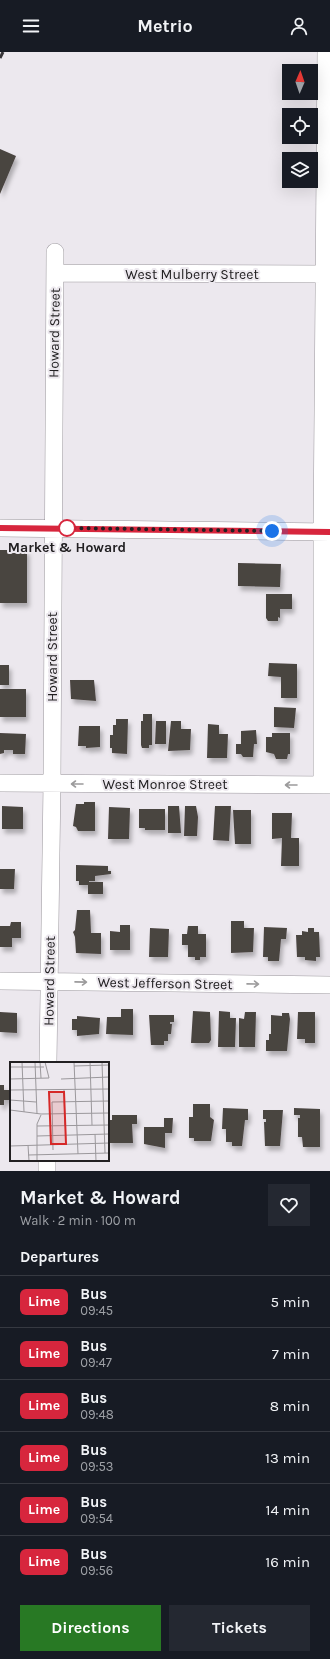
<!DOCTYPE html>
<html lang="en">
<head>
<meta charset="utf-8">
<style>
	:root { --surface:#171b24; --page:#242831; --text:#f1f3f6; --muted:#9ea1a6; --line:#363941; --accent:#287924 }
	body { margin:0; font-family:Karla,sans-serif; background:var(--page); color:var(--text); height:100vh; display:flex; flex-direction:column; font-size:15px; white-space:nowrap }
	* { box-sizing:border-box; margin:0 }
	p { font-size:13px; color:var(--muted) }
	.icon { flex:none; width:22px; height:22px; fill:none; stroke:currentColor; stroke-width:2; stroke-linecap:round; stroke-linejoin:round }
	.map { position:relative; height:1119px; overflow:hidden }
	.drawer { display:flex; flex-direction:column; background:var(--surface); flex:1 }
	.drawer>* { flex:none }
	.badge { padding:0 8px; border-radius:6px; font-size:14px; line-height:26px }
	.needle { width:26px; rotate:2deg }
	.controls { position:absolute; left:282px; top:12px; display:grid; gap:8px }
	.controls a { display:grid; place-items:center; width:36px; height:36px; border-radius:0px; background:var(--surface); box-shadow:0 4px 16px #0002; font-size:20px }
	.you { position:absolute; width:20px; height:20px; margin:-10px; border:3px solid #fff; border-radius:50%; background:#1a73e8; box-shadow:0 0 0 6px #1a73e833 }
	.map>.badge { position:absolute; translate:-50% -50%; box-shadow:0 0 0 2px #fff }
	h2 { padding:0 20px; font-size:15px; line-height:36px }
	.round { display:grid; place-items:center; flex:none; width:42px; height:42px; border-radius:0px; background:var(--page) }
	.headline { display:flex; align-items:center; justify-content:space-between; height:68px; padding:0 20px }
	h1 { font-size:19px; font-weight:700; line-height:30px }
	.button { display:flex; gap:8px; margin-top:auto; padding:8px 20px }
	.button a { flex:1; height:46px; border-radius:0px; background:var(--accent); color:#fff; font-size:16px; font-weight:700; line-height:46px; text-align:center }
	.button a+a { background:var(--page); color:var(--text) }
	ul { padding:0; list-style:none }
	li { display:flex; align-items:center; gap:12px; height:52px; padding:0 20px; border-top:1px solid var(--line) }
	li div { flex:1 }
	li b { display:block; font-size:15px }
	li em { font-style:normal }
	li .badge { min-width:44px; font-weight:700; text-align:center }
	header { display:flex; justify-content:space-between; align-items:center; height:52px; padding:0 20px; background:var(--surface); font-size:18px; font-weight:700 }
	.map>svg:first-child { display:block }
</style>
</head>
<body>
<header><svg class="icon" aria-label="menu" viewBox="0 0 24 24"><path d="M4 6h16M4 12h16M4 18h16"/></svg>Metrio<svg class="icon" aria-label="person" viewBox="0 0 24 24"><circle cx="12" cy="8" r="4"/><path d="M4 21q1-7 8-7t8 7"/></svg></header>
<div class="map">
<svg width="330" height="1119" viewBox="0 0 330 1119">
	<defs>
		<filter id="shadow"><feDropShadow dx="2.5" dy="4.5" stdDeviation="2" flood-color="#0004"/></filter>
	</defs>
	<rect width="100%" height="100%" fill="#ece8ee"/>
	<path fill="#4a4441" filter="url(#shadow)" d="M 0,97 L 16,104 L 0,142 Z
		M 0,498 L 27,498 L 27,551 L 0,551 Z
		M 238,511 L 281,512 L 280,535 L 238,534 Z
		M 266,542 L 292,542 L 292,557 L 280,557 L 280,566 L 278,565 L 278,569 L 268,569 L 266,566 Z
		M 269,611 L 297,612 L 297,646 L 281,646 L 281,625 L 268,624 Z
		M 0,613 L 9,613 L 9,633 L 0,633 Z
		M 70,628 L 94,628 L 96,649 L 71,647 Z
		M 0,637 L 26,637 L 26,665 L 0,665 Z
		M 274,655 L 296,656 L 294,676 L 274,675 Z
		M 143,662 L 152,662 L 152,693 L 149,693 L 149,696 L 142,696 L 141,693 L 141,669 L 143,669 Z
		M 116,667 L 128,667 L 127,702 L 112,701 L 112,696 L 110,696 L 110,683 L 113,683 L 113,673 L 116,673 Z
		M 156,669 L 166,669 L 166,692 L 155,692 Z
		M 171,669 L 181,669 L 181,677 L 191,677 L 190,698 L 168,699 Z
		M 208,672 L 219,673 L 219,682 L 228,682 L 227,706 L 207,706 Z
		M 79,674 L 100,674 L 100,695 L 86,696 L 86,694 L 78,694 Z
		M 256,678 L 257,692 L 254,692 L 253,705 L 243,705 L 241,702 L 236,702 L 236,692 L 241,692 L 241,679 Z
		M 0,681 L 26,682 L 25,702 L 13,702 L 13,698 L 4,698 L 4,701 L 0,702 Z
		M 272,681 L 290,681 L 290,702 L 288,702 L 287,707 L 276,707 L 274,702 L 266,700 L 266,685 L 272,685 Z
		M 84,750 L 95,750 L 95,779 L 78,779 L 76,775 L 73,774 L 76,752 L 84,752 Z
		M 2,754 L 23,755 L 23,777 L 2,777 Z
		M 168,754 L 179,754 L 181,781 L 168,781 Z
		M 185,754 L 196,754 L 198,765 L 197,784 L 184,784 Z
		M 215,754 L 231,754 L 229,789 L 213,788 Z
		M 109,755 L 130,756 L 129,787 L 108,787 Z
		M 139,757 L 165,757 L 165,778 L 145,778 L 145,776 L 139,776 Z
		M 233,758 L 251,758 L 251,792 L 235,792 Z
		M 272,761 L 292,761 L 291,786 L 299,786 L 299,814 L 281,814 L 282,786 L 272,787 Z
		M 76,813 L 108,814 L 108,819 L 111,819 L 111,822 L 95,824 L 95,829 L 89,829 L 89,830 L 103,830 L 103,842 L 88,842 L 88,833 L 79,833 L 79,829 L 76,829 Z
		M 0,817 L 15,817 L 14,837 L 0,837 Z
		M 77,858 L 90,858 L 91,881 L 101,881 L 101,902 L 76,901 L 75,885 L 73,880 L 75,878 Z
		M 231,869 L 244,869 L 244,876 L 254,876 L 253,900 L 231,901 Z
		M 11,870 L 21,870 L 21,886 L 12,886 L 12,895 L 0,895 L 0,874 L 10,874 Z
		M 120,873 L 130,873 L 130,898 L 110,898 L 110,879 L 120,880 Z
		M 188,874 L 198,874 L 198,882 L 206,882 L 206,905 L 200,905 L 200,908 L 195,908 L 195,905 L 188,905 L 188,893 L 182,893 L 182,882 L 187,882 Z
		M 264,875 L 287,876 L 286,887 L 281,887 L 279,909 L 268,909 L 268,905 L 263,905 Z
		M 150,876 L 169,877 L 168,905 L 149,905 Z
		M 308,876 L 314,876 L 314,880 L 319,880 L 320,905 L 316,905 L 316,909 L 305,908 L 305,905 L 297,905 L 296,883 L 302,883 L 302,879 L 308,880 Z
		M 121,957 L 133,957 L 133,983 L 106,982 L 107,965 L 121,965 Z
		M 193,959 L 210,960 L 211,988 L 209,991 L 191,991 Z
		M 219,959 L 230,960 L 230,966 L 236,966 L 235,995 L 218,995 Z
		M 0,960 L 17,961 L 17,981 L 0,980 Z
		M 245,960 L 256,960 L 255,995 L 239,995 L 239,966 L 244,967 Z
		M 298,960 L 315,960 L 315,991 L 305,991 L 305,987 L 297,987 Z
		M 282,961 L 289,961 L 290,967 L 287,999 L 266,999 L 266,988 L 269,988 L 269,982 L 271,982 L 271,963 L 282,964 Z
		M 149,963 L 174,963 L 174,970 L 170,970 L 170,972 L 172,972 L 171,982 L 168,982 L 168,989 L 164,989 L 164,993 L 151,993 Z
		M 77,964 L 100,966 L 99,982 L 77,984 L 77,978 L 72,978 L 72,967 L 77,967 Z
		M 0,1033 L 4,1033 L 4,1038 L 11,1038 L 11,1048 L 4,1048 L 4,1053 L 0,1053 Z
		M 193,1052 L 210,1052 L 210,1065 L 214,1068 L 211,1089 L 194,1089 L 194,1086 L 189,1086 L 189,1065 L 193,1065 Z
		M 223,1056 L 248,1057 L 248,1068 L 245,1068 L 242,1094 L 232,1094 L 232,1090 L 226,1090 L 226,1077 L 222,1077 Z
		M 294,1056 L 320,1057 L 320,1095 L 303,1095 L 302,1085 L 298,1085 L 298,1066 L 300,1066 L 300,1063 L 294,1063 Z
		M 263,1058 L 283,1058 L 280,1094 L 265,1094 L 264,1070 L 266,1070 L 266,1067 L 263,1067 Z
		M 112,1063 L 137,1063 L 137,1072 L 132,1072 L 133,1091 L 108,1091 L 109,1068 L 112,1068 Z
		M 164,1066 L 173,1066 L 172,1081 L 165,1081 L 165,1096 L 144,1092 L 144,1075 L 164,1075 Z"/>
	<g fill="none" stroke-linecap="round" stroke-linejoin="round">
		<g stroke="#9b979d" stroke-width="18">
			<path id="minor" d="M 55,221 L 330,222
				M 0,476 L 330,480
				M 0,731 L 330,733
				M 322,733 L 322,480 L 326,0
				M 0,929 L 330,933
				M 48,1011 L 52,731 L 55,200
				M 47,1119 L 47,1108"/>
		</g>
		<use href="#minor" stroke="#fff" stroke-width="17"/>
		<path stroke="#363437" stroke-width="3" stroke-dasharray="8 4" stroke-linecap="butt" d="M 0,6 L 3,0"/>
	</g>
	<defs><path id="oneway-shaft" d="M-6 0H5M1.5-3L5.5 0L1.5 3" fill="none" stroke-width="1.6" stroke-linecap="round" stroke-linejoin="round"/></defs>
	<g stroke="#9c9b9c">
		<use href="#oneway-shaft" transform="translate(77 732) rotate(-180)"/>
		<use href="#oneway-shaft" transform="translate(291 733) rotate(-180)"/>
		<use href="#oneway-shaft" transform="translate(81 930) rotate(1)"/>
		<use href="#oneway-shaft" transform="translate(253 932) rotate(1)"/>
	</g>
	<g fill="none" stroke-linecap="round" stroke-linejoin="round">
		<g stroke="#fff" stroke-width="9">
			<path id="line" d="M 0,476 L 330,480"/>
		</g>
		<use href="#line" stroke="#d7263d" stroke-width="6"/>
		<path stroke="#222022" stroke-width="4" stroke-dasharray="0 7.2" d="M 67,476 L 272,479"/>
	</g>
	<circle fill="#fff" stroke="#d7263d" stroke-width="2" cx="67" cy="476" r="8"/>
	<g text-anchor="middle" stroke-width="4" stroke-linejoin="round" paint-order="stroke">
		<g font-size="14" fill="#222022" stroke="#ece8ee">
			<text x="192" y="227">West Mulberry Street</text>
			<text transform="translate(54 281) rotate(-89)" y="5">Howard Street</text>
			<text transform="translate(52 605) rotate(-90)" y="5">Howard Street</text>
			<text x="165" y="737">West Monroe Street</text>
			<text transform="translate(49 929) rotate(-89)" y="5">Howard Street</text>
			<text transform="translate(165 931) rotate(1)" y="5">West Jefferson Street</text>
		</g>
		<g font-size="14" font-weight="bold" fill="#222022" stroke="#ece8ee">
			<text x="67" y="500">Market &amp; Howard</text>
		</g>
	</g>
	<g transform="translate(10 1010)">
		<rect width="99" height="99" fill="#ece8ee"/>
		<path fill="none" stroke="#9b989c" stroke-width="1" d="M 12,0 L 14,50M 25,0 L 27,52M 30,0 L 31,16M 64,0 L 68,92M 80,0 L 82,63M 92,0 L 95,91M 64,4 L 99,3M 0,5 L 34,5M 0,17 L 39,16 L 35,0M 51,17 L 99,15M 0,28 L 99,27M 54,28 L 55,64M 0,38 L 26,40M 42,40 L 99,39M 42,40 L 43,88M 0,48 L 31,52 L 99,51M 27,64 L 99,63M 85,72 L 86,99M 27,74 L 99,72M 18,83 L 19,99M 27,83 L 27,62 L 31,53M 27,83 L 27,99M 0,84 L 99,81M 18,93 L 99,91"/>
		<path fill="#d62828" fill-opacity="0.15" stroke="#d62828" stroke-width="2" d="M 39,30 L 54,30 L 56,82 L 41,82 Z"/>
		<rect width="99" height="99" fill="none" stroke="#222022" stroke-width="2"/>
	</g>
</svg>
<div class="controls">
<a><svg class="needle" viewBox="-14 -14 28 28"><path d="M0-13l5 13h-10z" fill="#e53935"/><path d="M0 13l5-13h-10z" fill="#9ea1a6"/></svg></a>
<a><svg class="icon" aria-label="locate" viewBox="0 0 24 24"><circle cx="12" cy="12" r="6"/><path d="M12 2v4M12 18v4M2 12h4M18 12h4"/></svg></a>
<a><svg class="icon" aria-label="layers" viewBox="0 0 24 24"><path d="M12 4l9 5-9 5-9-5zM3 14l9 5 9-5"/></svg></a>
</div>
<div class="you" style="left:272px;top:479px"></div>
</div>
<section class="drawer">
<div class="headline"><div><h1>Market &amp; Howard</h1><p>Walk · 2 min · 100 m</p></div><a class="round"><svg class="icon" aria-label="heart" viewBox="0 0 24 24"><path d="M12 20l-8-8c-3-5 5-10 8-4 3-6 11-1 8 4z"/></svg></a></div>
<h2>Departures</h2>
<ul>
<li><span class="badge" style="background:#d7263d;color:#fff">Lime</span><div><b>Bus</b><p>09:45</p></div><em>5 min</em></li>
<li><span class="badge" style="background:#d7263d;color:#fff">Lime</span><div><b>Bus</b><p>09:47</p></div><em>7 min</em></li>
<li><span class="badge" style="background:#d7263d;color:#fff">Lime</span><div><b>Bus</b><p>09:48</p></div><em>8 min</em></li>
<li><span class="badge" style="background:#d7263d;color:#fff">Lime</span><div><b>Bus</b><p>09:53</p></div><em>13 min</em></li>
<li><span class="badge" style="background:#d7263d;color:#fff">Lime</span><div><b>Bus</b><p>09:54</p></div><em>14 min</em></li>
<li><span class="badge" style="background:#d7263d;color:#fff">Lime</span><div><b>Bus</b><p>09:56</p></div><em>16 min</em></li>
</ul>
<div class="button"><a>Directions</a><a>Tickets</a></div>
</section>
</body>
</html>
